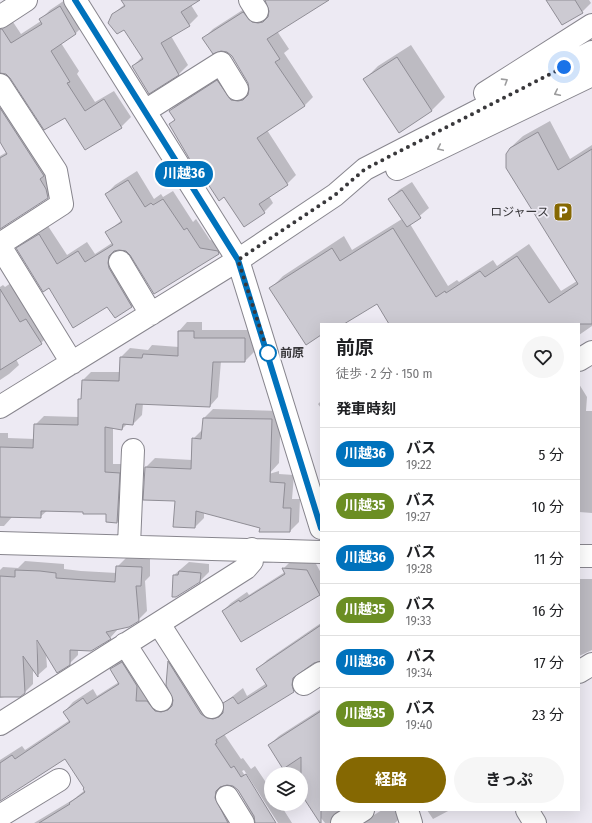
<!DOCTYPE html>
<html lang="ja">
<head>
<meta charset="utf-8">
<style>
	:root { --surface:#fff; --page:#f6f6f6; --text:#202124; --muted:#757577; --line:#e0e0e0; --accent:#856802 }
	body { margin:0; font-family:"Fira Sans Condensed","Noto Sans JP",sans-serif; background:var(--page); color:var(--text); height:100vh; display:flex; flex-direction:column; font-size:15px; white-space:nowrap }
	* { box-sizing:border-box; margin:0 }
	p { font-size:13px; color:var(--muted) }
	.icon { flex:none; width:22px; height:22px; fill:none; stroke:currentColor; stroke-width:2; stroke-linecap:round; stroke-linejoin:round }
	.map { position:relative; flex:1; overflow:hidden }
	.panel { position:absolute; left:320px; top:323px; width:260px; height:488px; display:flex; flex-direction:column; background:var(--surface); border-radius:0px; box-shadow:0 4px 16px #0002 }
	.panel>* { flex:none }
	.badge { padding:0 8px; border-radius:13px; font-size:14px; line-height:26px }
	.fabs { position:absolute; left:264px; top:767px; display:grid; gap:8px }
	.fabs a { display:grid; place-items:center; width:44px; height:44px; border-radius:50%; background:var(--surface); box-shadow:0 4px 16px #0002; font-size:20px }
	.you { position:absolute; width:20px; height:20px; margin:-10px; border:3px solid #fff; border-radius:50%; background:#1a73e8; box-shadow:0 0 0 6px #1a73e833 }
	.map>.badge { position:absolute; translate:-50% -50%; box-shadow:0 0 0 2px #fff }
	h2 { padding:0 16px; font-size:15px; line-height:36px }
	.round { display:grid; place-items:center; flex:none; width:42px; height:42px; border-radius:21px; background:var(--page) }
	.summary { display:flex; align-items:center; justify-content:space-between; height:68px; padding:0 16px }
	h1 { font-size:19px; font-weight:700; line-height:30px }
	.cta { display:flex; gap:8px; margin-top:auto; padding:8px 16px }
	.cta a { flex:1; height:46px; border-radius:24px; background:var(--accent); color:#fff; font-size:16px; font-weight:700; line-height:46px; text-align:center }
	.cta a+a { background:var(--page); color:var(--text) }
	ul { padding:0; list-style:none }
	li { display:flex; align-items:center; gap:12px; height:52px; padding:0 16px; border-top:1px solid var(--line) }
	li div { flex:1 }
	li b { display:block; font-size:15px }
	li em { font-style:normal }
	li .badge { min-width:44px; font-weight:700; text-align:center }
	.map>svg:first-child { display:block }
</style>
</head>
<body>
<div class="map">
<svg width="592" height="823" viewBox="0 0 592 823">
	<rect width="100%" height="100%" fill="#edeaf3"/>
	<path fill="#0003" fill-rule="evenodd" d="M 65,0 L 85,24 L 76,33 L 61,43 L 79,71 L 77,74 L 95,102 L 114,91 L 131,117 L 121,127 L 65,117 L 6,73 L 0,72 L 0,30 L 13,22 L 21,34 L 41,21 L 40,20 L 50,10 Z
		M 122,0 L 198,0 L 191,5 L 198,16 L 189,25 L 171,36 L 188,65 L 179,74 L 149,92 L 133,66 L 142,57 L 124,28 L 112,15 L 125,4 Z
		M 265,0 L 324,0 L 277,31 L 289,49 L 284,53 L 313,97 L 304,106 L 267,130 L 296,175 L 287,184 L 269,196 L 273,203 L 264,212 L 224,196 L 170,125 L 175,119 L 170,111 L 179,102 L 226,72 L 241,91 L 250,92 L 249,82 L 232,56 L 204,38 L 213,29 L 252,4 L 261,13 L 270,14 L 270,10 Z
		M 548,0 L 589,0 L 591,3 L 582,12 Z
		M 411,45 L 445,97 L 432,110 L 399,131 L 365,79 L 378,66 Z
		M 0,84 L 57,188 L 48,197 L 0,228 L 0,156 L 7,152 L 0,140 Z
		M 550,121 L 570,159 L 592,145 L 592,326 L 579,335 L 579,324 L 390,324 L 377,302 L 342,324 L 321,324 L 321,334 L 271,288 L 283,276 L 344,236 L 352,250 L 402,219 L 390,199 L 399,190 L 412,182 L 429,208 L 410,224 L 448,286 L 457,280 L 459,282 L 493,260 L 497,266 L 529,244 L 561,291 L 577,281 L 510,148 L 523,136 Z
		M 137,171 L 154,199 L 161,194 L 163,197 L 173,191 L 193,222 L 196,219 L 210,240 L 228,244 L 219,253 L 154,293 L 131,255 L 126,250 L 117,249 L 116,253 L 141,297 L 132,307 L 115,317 L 108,306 L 49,287 L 17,249 L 27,239 L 48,226 L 67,255 L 87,242 L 95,254 L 112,243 L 106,233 L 122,220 L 106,194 L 115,185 Z
		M 11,283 L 50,334 L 41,343 L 16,359 L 19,365 L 9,374 L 0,380 L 0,287 L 3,285 L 5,287 Z
		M 187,322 L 202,322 L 202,330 L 254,330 L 254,352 L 245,361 L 221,361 L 218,397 L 210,406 L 143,403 L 142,415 L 133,424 L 128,423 L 122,429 L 113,428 L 113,464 L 128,464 L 126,513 L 117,522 L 107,513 L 48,510 L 40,517 L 13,516 L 4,526 L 0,526 L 0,433 L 8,433 L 8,438 L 35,439 L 35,425 L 44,416 L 79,417 L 83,380 L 91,372 L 120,372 L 121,357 L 130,348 L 148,350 L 152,345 L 179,347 L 179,331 Z
		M 579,384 L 587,397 L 586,411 L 592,411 L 592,513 L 579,512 Z
		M 321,401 L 321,408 L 318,404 Z
		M 213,409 L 281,411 L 279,463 L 269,474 L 279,471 L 279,474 L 294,475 L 292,499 L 300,499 L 299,522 L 290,531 L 261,527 L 204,512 L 204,518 L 195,527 L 176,500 L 144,499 L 146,467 L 155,458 L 192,460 L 193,439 L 203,429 L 204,418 Z
		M 126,558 L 150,559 L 150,576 L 145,581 L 147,611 L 138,620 L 118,629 L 110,638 L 78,649 L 78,655 L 69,664 L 46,653 L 47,667 L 38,675 L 33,668 L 33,684 L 24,693 L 0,698 L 0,570 L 3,567 L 18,568 L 25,561 L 64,564 L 64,569 L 81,571 L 117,573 L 117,567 ZM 36,635 L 38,635 L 38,655 L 36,653 Z
		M 291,561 L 315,562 L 321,573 L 321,593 L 241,641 L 223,611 L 231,603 L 247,592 L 249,595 L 285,572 L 283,569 Z
		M 189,562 L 209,564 L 209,572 L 199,582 L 174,575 Z
		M 579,579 L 592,579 L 592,650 L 579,656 Z
		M 321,623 L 321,660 L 314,661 L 302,669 L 300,674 L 303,681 L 294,691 L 224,734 L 241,759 L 243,758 L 251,769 L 255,766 L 271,790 L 271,804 L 280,804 L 292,823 L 278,823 L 244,770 L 242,771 L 275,823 L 256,823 L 238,790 L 233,785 L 224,784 L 223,788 L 245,823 L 34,823 L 74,799 L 85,790 L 85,787 L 65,757 L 0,800 L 0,760 L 22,746 L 25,750 L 70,720 L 64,712 L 73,702 L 93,689 L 97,696 L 119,682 L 111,670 L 120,660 L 131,653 L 165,702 L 172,703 L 175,700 L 167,685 L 169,661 L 178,653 L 216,709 L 223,710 L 224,703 L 243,688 L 247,696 L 267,683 L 257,670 L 267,660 Z
		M 321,709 L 321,810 L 339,810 L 338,814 L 344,823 L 325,823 L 321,818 L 319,819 L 301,792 L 301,774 L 289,774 L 269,745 L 279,736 Z
		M 382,810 L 399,810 L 402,816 L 395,823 L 361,823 Z
		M 427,810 L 450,810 L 433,819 Z"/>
	<path fill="#cccad2" stroke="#908e96" d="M 121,0 L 200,0 L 181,12 L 190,26 L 161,43 L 179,75 L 149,94 L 132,66 L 143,59 L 124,30 L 117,34 L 108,23 L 112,14 L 125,6 Z
		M 265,0 L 329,0 L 267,39 L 280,59 L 275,62 L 305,106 L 257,138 L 288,185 L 259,204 L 265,213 L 244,227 L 224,197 L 219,201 L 195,164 L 193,165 L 169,124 L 175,120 L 169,111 L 217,80 L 231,100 L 238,101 L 243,100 L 248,95 L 249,89 L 248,83 L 232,56 L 227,52 L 221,51 L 213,54 L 202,38 L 243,12 L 252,22 L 258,23 L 263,22 L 268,17 L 269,11 Z
		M 546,0 L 575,0 L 583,13 L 562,25 Z
		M 60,6 L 76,34 L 51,51 L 70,82 L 67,83 L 85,111 L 104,99 L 122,128 L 85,150 L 65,118 L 44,130 L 10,78 L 6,74 L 0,73 L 0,29 L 2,29 L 11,43 L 42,24 L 39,19 Z
		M 397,57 L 432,111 L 399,133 L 363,79 Z
		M 0,108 L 44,176 L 40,179 L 46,189 L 48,198 L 0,229 L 0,158 L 7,154 L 0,142 Z
		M 538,132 L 558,170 L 592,149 L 592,324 L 389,324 L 377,304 L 344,324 L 321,324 L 321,335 L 306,345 L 269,288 L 332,248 L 340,261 L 393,228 L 436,297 L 445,291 L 446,293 L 480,271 L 485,277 L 517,256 L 549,303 L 578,284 L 506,168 L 506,154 L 510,148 Z
		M 128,180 L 145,207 L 151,203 L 153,205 L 163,199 L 184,230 L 187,228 L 200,248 L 218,251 L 219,254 L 154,294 L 130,255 L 126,251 L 119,250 L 114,251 L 109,256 L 108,263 L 109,268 L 132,307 L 115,318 L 107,307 L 73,328 L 49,288 L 43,292 L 16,248 L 39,234 L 57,264 L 78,251 L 85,262 L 113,245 L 105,232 L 122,222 L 105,194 Z
		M 402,190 L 421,218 L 407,227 L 388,199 Z
		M 0,289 L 20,322 L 26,319 L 42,344 L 0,370 Z
		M 178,331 L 194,331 L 194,338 L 245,338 L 245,362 L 213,362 L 210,407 L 136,404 L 133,425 L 123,424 L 122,430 L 105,427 L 105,472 L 120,473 L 117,523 L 106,522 L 106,514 L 83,514 L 83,512 L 41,511 L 41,518 L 0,517 L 0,447 L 33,448 L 34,424 L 78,425 L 78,399 L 81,399 L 82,380 L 119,381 L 120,357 L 142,358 L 143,354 L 178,356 Z
		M 203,418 L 272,419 L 270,482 L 285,483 L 283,508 L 291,508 L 290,532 L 259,532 L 260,528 L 196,511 L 195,528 L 173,527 L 175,501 L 143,500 L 145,467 L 191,469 L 192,438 L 201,439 Z
		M 116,566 L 142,567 L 141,586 L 136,586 L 139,621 L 129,627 L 106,632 L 111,639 L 91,651 L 70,650 L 70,665 L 57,673 L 37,640 L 38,677 L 23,656 L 25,693 L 20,697 L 0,697 L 0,576 L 15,577 L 15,570 L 40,571 L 56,573 L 56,578 L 115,582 Z
		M 282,568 L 307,570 L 320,595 L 241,642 L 222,611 L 239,600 L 240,602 L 285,574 Z
		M 179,571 L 201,573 L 200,582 L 176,597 L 172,597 L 173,575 L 178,575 Z
		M 321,625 L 321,661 L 314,663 L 293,678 L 292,685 L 294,692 L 216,740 L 217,743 L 215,744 L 231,768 L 234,766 L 241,777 L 246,774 L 276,823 L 255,823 L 254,816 L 238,790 L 233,786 L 227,785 L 220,787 L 216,791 L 215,798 L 228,823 L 39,823 L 70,804 L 69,803 L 85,792 L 83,789 L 84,788 L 65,759 L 0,801 L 0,763 L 12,755 L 15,759 L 70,722 L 63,712 L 83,698 L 87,704 L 119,684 L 110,669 L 122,662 L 137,686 L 136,701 L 147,701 L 155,711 L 161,712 L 168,710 L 172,706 L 173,700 L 166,685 L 168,661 L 201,714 L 207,718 L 213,719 L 219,717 L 223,713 L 223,703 L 233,697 L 238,704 L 267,686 L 256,669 Z
		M 321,711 L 321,823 L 320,823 L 301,794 L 301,757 L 283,769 L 268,745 Z"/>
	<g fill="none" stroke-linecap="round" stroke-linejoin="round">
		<g stroke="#88868e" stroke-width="24">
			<path id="minor" d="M 75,0 L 238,260 L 321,528
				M 250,0 L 257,11
				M 0,17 L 26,0
				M 0,85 L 56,171 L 62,204 L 0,244
				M 485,93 L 592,25
				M 145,111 L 221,63 L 237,89
				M 397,169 L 592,75
				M 0,246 L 72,363
				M 120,262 L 151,314
				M 579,360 L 592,352
				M 0,407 L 238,260 L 335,195 L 365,169 L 592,52
				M 0,543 L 321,552
				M 129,545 L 133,450
				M 579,556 L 592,556
				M 159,624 L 212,707
				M 125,644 L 161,700
				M 579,672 L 592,664
				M 304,684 L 321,673
				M 0,724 L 246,568 L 252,561 L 252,549
				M 227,797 L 243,823
				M 407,810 L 411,823
				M 527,810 L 535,823
				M 0,816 L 59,780
				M 342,823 L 363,810"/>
		</g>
		<use href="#minor" stroke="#fff" stroke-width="22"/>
	</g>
	<defs><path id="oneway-chevron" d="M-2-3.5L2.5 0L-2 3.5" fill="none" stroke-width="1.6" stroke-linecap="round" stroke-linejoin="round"/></defs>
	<g stroke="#9c9c9d">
		<use href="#oneway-chevron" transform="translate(505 81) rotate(-32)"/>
		<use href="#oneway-chevron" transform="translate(557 93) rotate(154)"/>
		<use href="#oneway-chevron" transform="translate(440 148) rotate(155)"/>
	</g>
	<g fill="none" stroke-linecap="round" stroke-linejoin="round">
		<g stroke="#fff" stroke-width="9">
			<path id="line" d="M 75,0 L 238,260 L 321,528"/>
		</g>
		<use href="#line" stroke="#0072bc" stroke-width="6"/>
		<path stroke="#39383b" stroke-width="4" stroke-dasharray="0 7.2" d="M 268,353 L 238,260 L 335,195 L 365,169 L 564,67"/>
	</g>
	<defs>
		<g id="parking-square" transform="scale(1)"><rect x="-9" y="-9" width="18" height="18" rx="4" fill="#856802" stroke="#edeaf3"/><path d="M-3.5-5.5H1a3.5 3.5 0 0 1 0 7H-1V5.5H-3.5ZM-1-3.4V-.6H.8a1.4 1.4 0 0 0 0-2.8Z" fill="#fff"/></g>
	</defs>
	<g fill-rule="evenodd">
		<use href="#parking-square" x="563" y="212"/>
	</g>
	<circle fill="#fff" stroke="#0072bc" stroke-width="2" cx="268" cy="353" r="8"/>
	<g text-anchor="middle" stroke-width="3.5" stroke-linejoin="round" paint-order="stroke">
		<g font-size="12" fill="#39383b" stroke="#edeaf3" text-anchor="end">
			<text x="549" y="216">ロジャース</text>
		</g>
		<g font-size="12" font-weight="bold" fill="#39383b" stroke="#edeaf3" text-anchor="start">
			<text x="280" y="357">前原</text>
		</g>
	</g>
</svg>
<div class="fabs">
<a><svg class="icon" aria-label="layers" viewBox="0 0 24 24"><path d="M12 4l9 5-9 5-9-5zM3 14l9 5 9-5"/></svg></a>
</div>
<div class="you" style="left:564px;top:67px"></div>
<b class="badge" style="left:184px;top:174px;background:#0072bc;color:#fff">川越36</b>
<section class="panel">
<div class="summary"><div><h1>前原</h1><p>徒歩 · 2 分 · 150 m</p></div><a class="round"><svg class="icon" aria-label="heart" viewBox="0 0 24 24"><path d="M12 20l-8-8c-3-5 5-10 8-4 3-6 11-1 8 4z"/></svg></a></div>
<h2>発車時刻</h2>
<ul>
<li><span class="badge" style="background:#0072bc;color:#fff">川越36</span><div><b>バス</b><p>19:22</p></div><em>5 分</em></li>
<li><span class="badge" style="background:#6b8e23;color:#fff">川越35</span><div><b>バス</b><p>19:27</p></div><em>10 分</em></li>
<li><span class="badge" style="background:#0072bc;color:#fff">川越36</span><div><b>バス</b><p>19:28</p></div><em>11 分</em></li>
<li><span class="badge" style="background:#6b8e23;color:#fff">川越35</span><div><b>バス</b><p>19:33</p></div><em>16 分</em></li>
<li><span class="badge" style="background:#0072bc;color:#fff">川越36</span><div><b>バス</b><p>19:34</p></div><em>17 分</em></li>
<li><span class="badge" style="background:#6b8e23;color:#fff">川越35</span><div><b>バス</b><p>19:40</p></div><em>23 分</em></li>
</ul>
<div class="cta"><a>経路</a><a>きっぷ</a></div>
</section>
</div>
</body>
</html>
